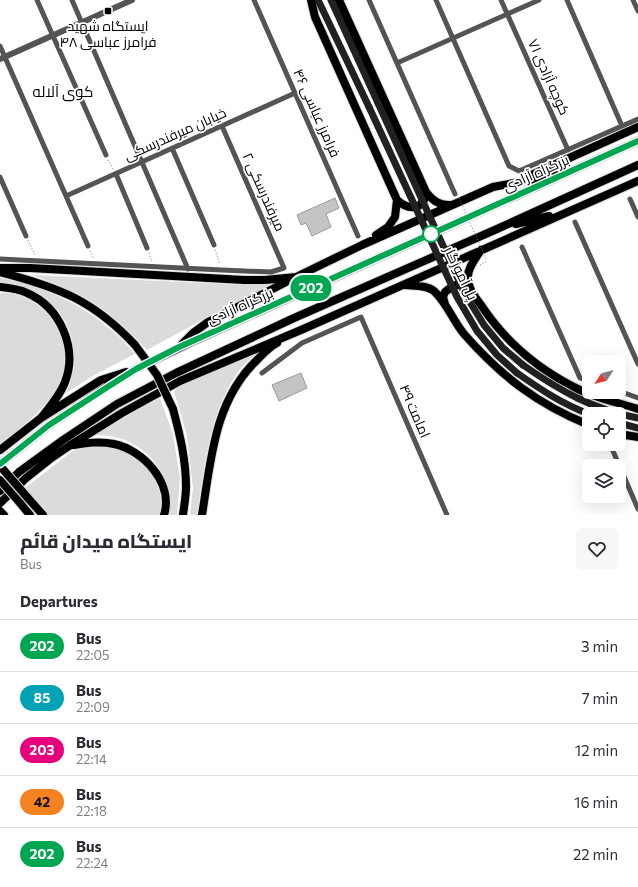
<!DOCTYPE html>
<html lang="en">
<head>
<meta charset="utf-8">
<style>
	:root { --surface:#fff; --page:#f7f7f7; --text:#2b2b33; --muted:#7c7c81; --line:#e1e1e2 }
	body { margin:0; font-family:Commissioner,Cairo,sans-serif; background:var(--page); color:var(--text); height:100vh; display:flex; flex-direction:column; font-size:15px; white-space:nowrap }
	* { box-sizing:border-box; margin:0 }
	p { font-size:13px; color:var(--muted) }
	.icon { flex:none; width:22px; height:22px; fill:none; stroke:currentColor; stroke-width:2; stroke-linecap:round; stroke-linejoin:round }
	.map { position:relative; height:515px; overflow:hidden }
	.panel { display:flex; flex-direction:column; background:var(--surface); flex:1 }
	.panel>* { flex:none }
	.badge { padding:0 8px; border-radius:13px; font-size:14px; line-height:26px }
	.needle { width:26px; rotate:234deg }
	.fabs { position:absolute; left:582px; top:355px; display:grid; gap:8px }
	.fabs a { display:grid; place-items:center; width:44px; height:44px; border-radius:6px; background:var(--surface); box-shadow:0 4px 16px #0002; font-size:20px }
	.map>.badge { position:absolute; translate:-50% -50%; box-shadow:0 0 0 2px #fff }
	h2 { padding:0 20px; font-size:15px; line-height:36px }
	.round { display:grid; place-items:center; flex:none; width:42px; height:42px; border-radius:6px; background:var(--page) }
	.overview { display:flex; align-items:center; justify-content:space-between; height:68px; padding:0 20px }
	h1 { font-size:19px; font-weight:800; line-height:30px }
	ul { padding:0; list-style:none }
	li { display:flex; align-items:center; gap:12px; height:52px; padding:0 20px; border-top:1px solid var(--line) }
	li div { flex:1 }
	li b { display:block; font-size:15px }
	li em { font-style:normal }
	li .badge { min-width:44px; font-weight:700; text-align:center }
	.map>svg:first-child { display:block }
</style>
</head>
<body>
<div class="map">
<svg width="638" height="515" viewBox="0 0 638 515">
	<rect width="100%" height="100%" fill="#fff"/>
	<path fill="#dbdbdb" d="M 33,275 L 244,285 L 276,284 L 215,313 L 147,350 C 126,327 102,305 74,292 C 61,286 47,281 33,275 Z
		M 0,278 C 43,285 86,306 118,336 C 124,341 129,348 135,354 L 96,374 L 66,393 C 69,384 74,373 74,363 C 77,317 44,287 0,282 Z
		M 0,293 C 36,292 64,322 65,357 C 65,363 65,372 62,378 C 51,406 22,426 0,445 Z
		M 264,348 C 257,354 247,361 241,368 C 209,410 205,465 197,515 L 190,515 L 193,488 L 187,436 L 174,391 L 182,385 Z
		M 160,398 L 173,434 L 180,478 L 177,515 L 167,515 C 168,509 171,502 170,497 C 166,468 142,442 114,437 C 107,435 99,436 92,435 Z
		M 89,445 C 96,445 102,444 108,445 C 135,448 158,473 161,499 C 162,504 160,510 160,515 L 49,515 L 25,488 L 71,452 Z"/>
	<path fill="#c4c4c4" stroke="#989898" d="M 335,198 L 339,208 L 326,214 L 331,227 L 312,236 L 306,223 L 301,225 L 297,215 Z
		M 301,373 L 307,388 L 279,401 L 272,385 Z"/>
	<g fill="none" stroke-linecap="round" stroke-linejoin="round">
		<g stroke="#dbdbdb" stroke-width="10">
			<path id="trunk" d="M 311,0 L 315,17 L 397,200 C 409,211 424,210 426,192
				M 339,0 L 426,192 C 433,201 440,206 452,205
				M 527,177 L 638,127
				M 516,224 L 549,216
				M 376,235 L 388,227 L 395,217 L 397,200
				M 481,250 C 476,258 467,268 468,278 C 468,288 475,297 481,305 C 504,340 537,368 574,387 C 594,398 617,402 638,409
				M 0,268 L 30,268 L 244,280 L 265,280 L 296,277 L 362,245 L 493,187 L 556,175
				M 0,272 C 58,287 93,300 135,345
				M 405,285 C 414,286 427,285 434,291 C 447,303 453,321 464,334 C 501,376 537,404 589,425
				M 0,287 C 9,288 19,289 27,293 C 60,307 78,348 65,382 C 60,395 50,407 41,418
				M 445,304 L 443,297 L 445,292 C 451,287 458,282 466,285
				M 182,344 L 193,333 L 208,322 L 292,279
				M 173,409 C 180,435 186,460 186,487 C 186,496 184,506 183,515
				M 619,434 L 638,437
				M 74,445 C 87,443 100,441 114,444 C 143,450 174,483 164,515
				M 0,450 L 41,418 L 101,380 L 126,372
				M 0,464 L 49,425 L 106,387 L 136,369 L 196,340 L 638,141
				M 0,491 L 19,472 L 63,440 L 117,404 L 176,373 L 294,318 L 497,229 L 638,165
				M 27,497 L 43,515
				M 0,503 L 26,478 L 50,459 L 69,446 L 122,413 L 180,381 L 301,330 L 638,181
				M 20,503 L 30,515
				M 0,511 L 4,515
				M 202,515 C 211,460 214,401 257,360 C 263,354 269,347 277,343"/>
		</g>
		<path stroke="#767676" stroke-width="1" stroke-dasharray="1 2" stroke-linecap="butt" d="M 108,160 L 113,169
			M 28,240 L 35,255
			M 215,250 L 220,264
			M 90,251 L 94,259
			M 149,253 L 152,262
			M 480,265 L 487,261"/>
		<path stroke="#545454" stroke-width="5" d="M 37,0 L 106,155
			M 72,0 L 188,269
			M 254,0 L 358,236
			M 369,0 L 455,194
			M 436,0 L 509,166 L 519,171 L 638,119
			M 501,0 L 568,150
			M 567,0 L 622,126
			M 633,0 L 638,11
			M 0,46 L 88,246
			M 397,63 L 539,0
			M 172,148 L 214,245
			M 116,174 L 147,248
			M 0,177 L 26,236
			M 66,196 L 295,93
			M 630,199 L 638,217
			M 575,222 L 638,364
			M 522,247 L 580,378 L 589,381
			M 0,259 L 222,270 L 271,272 L 284,268 L 222,126
			M 262,373 L 302,343 L 361,317 L 447,515
			M 619,391 L 638,398
			M 610,444 L 638,509"/>
		<path stroke="#545454" stroke-width="6" d="M 0,59 L 132,0"/>
		<path stroke="#212121" stroke-width="7" d="M 318,0 L 369,107
			M 331,0 L 378,103
			M 523,365 C 560,391 594,410 638,418
			M 517,373 C 540,389 562,404 589,414
			M 619,423 L 638,428"/>
		<use href="#trunk" stroke="#000" stroke-width="8"/>
		<g stroke="#dbdbdb" stroke-width="10" stroke-linecap="butt">
			<path id="trunk-bridge" d="M 135,345 L 157,375 L 173,409
				M 0,466 L 27,497
				M 0,480 L 20,503"/>
		</g>
		<path stroke="#767676" stroke-width="1" stroke-dasharray="1 2" stroke-linecap="butt" d="M 459,198 L 487,261"/>
		<path stroke="#212121" stroke-width="7" d="M 378,103 L 465,294 L 484,325 L 503,348 L 523,365
			M 369,107 L 457,297 L 477,331 L 497,355 L 517,373"/>
		<use href="#trunk-bridge" stroke="#000" stroke-width="8"/>
	</g>
	<g fill="none" stroke-linecap="round" stroke-linejoin="round">
		<g stroke="#fff" stroke-width="9">
			<path id="line" d="M 0,464 L 49,425 L 106,388 L 136,369 L 177,348 L 638,141"/>
		</g>
		<use href="#line" stroke="#00a651" stroke-width="6"/>
	</g>
	<rect fill="#000" stroke="#fff" stroke-width="1.5" x="104" y="7" width="8" height="8" rx="2"/>
	<circle fill="#fff" stroke="#00a651" stroke-width="2" cx="431" cy="234" r="8"/>
	<g text-anchor="middle" stroke-width="3.5" stroke-linejoin="round" paint-order="stroke">
		<g font-size="14" fill="#000" stroke="#fff">
			<text x="108" y="31">ایستگاه شهید<tspan x="108" dy="16">فرامرز عباسی ۴۸</tspan></text>
		</g>
		<g font-size="14" fill="#000" stroke="#fff">
			<text transform="translate(549 77) rotate(66)" y="5">کوچه آزادی ۷۱</text>
			<text transform="translate(317 113) rotate(66)" y="5">فرامرز عباسی ۴۶</text>
			<text transform="translate(175 134) rotate(-24)" y="5">خیابان میرفندرسکی</text>
			<text transform="translate(536 173) rotate(-24)" y="5">بزرگراه آزادی</text>
			<text transform="translate(264 192) rotate(66)" y="5">میرفندرسکی ۲</text>
			<text transform="translate(461 273) rotate(64)" y="5">پل آموزگار</text>
			<text transform="translate(240 306) rotate(-24)" y="5">بزرگراه آزادی</text>
			<text transform="translate(415 411) rotate(67)" y="5">امامت ۴۹</text>
		</g>
		<g font-size="15" fill="#000" stroke="#fff">
			<text x="63" y="97">کوی آلاله</text>
		</g>
	</g>
</svg>
<div class="fabs">
<a><svg class="needle" viewBox="-14 -14 28 28"><path d="M0-13l5 13h-10z" fill="#e53935"/><path d="M0 13l5-13h-10z" fill="#7c7c81"/></svg></a>
<a><svg class="icon" aria-label="locate" viewBox="0 0 24 24"><circle cx="12" cy="12" r="6"/><path d="M12 2v4M12 18v4M2 12h4M18 12h4"/></svg></a>
<a><svg class="icon" aria-label="layers" viewBox="0 0 24 24"><path d="M12 4l9 5-9 5-9-5zM3 14l9 5 9-5"/></svg></a>
</div>
<b class="badge" style="left:311px;top:288px;background:#00a651;color:#fff">202</b>
</div>
<section class="panel">
<div class="overview"><div><h1>ایستگاه میدان قائم</h1><p>Bus</p></div><a class="round"><svg class="icon" aria-label="heart" viewBox="0 0 24 24"><path d="M12 20l-8-8c-3-5 5-10 8-4 3-6 11-1 8 4z"/></svg></a></div>
<h2>Departures</h2>
<ul>
<li><span class="badge" style="background:#00a651;color:#fff">202</span><div><b>Bus</b><p>22:05</p></div><em>3 min</em></li>
<li><span class="badge" style="background:#00a3b4;color:#fff">85</span><div><b>Bus</b><p>22:09</p></div><em>7 min</em></li>
<li><span class="badge" style="background:#e6007e;color:#fff">203</span><div><b>Bus</b><p>22:14</p></div><em>12 min</em></li>
<li><span class="badge" style="background:#f58220;color:#111">42</span><div><b>Bus</b><p>22:18</p></div><em>16 min</em></li>
<li><span class="badge" style="background:#00a651;color:#fff">202</span><div><b>Bus</b><p>22:24</p></div><em>22 min</em></li>
</ul>
</section>
</body>
</html>
